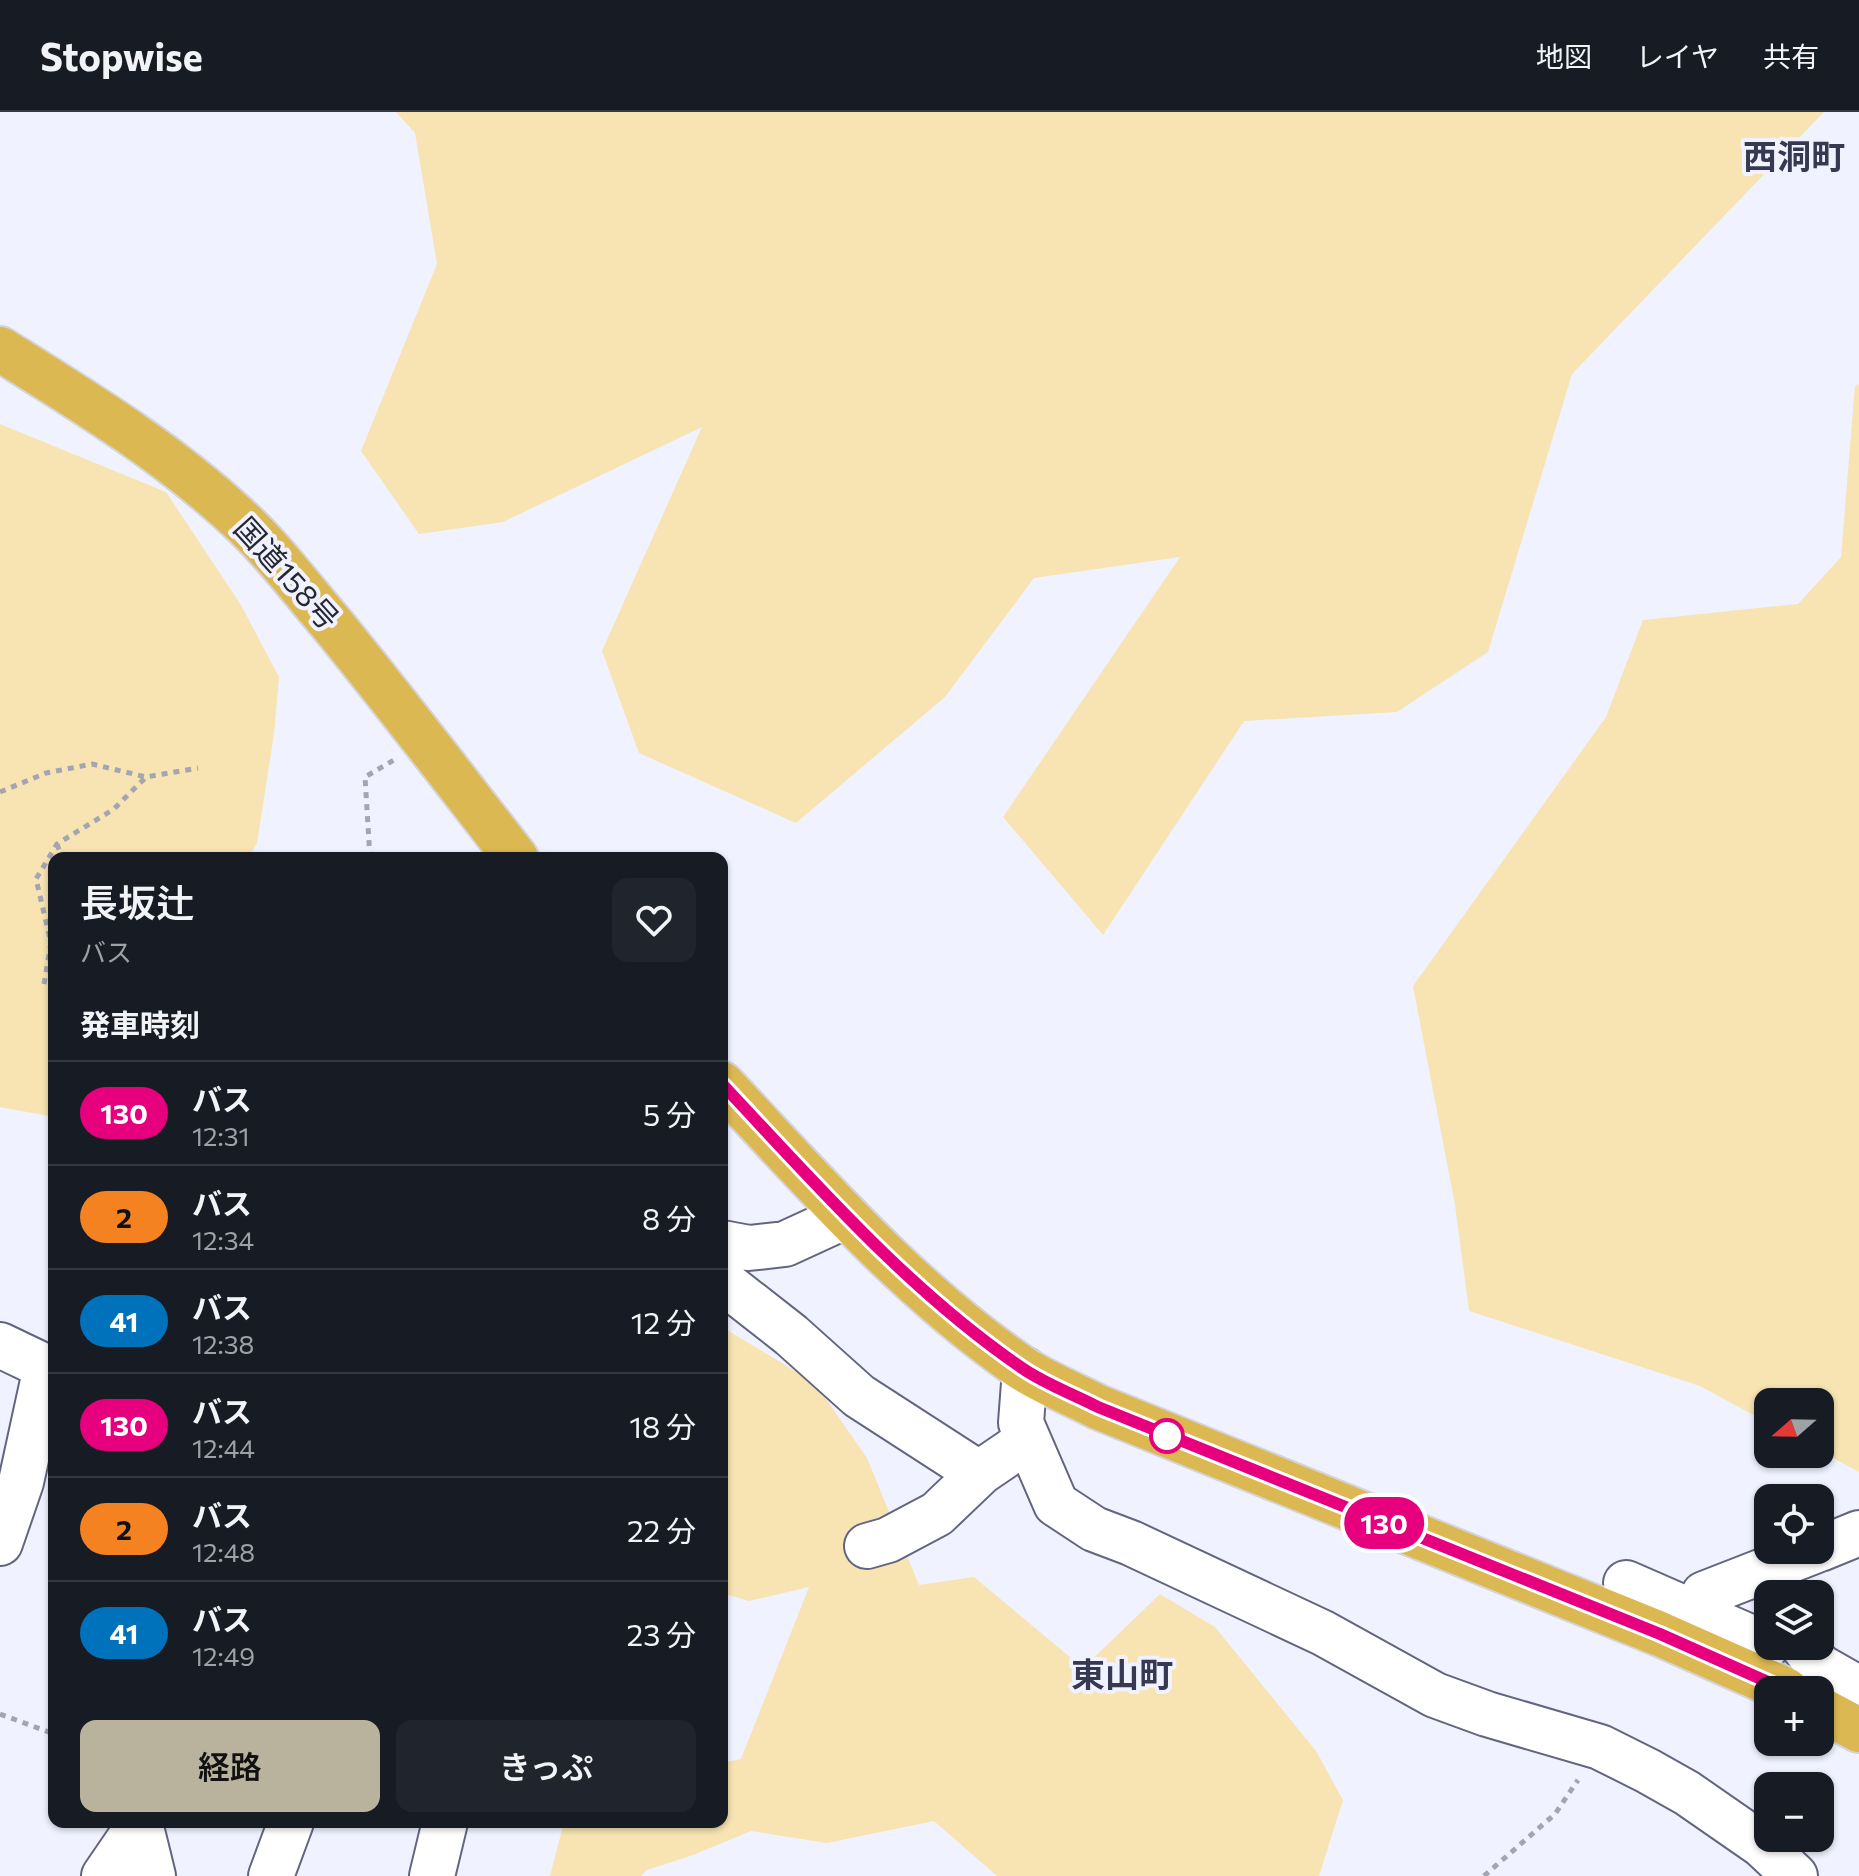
<!DOCTYPE html>
<html lang="ja">
<head>
<meta charset="utf-8">
<style>
	:root { --surface:#171b24; --page:#20242c; --text:#f1f3f6; --muted:#9ea1a6; --line:#363941; --accent:#b9b29d }
	body { margin:0; font-family:Commissioner,"Noto Sans JP",sans-serif; background:var(--page); color:var(--text); height:100vh; display:flex; flex-direction:column; font-size:30px; white-space:nowrap }
	* { box-sizing:border-box; margin:0 }
	p { font-size:26px; color:var(--muted) }
	.icon { flex:none; width:44px; height:44px; fill:none; stroke:currentColor; stroke-width:2; stroke-linecap:round; stroke-linejoin:round }
	.map { position:relative; flex:1; overflow:hidden }
	.details { position:absolute; left:48px; top:740px; width:680px; height:976px; display:flex; flex-direction:column; background:var(--surface); border-radius:16px; box-shadow:0 2px 6px #0004 }
	.details>* { flex:none }
	.badge { padding:0 16px; border-radius:26px; font-size:28px; line-height:52px }
	.needle { width:52px; rotate:250deg }
	.buttons { position:absolute; left:1754px; top:1276px; display:grid; gap:16px }
	.buttons a { display:grid; place-items:center; width:80px; height:80px; border-radius:16px; background:var(--surface); box-shadow:0 2px 6px #0004; font-size:40px }
	.map>.badge { position:absolute; translate:-50% -50%; box-shadow:0 0 0 4px #fff }
	h2 { padding:0 32px; font-size:30px; line-height:72px }
	.round { display:grid; place-items:center; flex:none; width:84px; height:84px; border-radius:16px; background:var(--page) }
	.overview { display:flex; align-items:center; justify-content:space-between; height:136px; padding:0 32px }
	h1 { font-size:38px; font-weight:600; line-height:60px }
	.cta { display:flex; gap:16px; margin-top:auto; padding:16px 32px }
	.cta a { flex:1; height:92px; border-radius:16px; background:var(--accent); color:#111; font-size:32px; font-weight:600; line-height:92px; text-align:center }
	.cta a+a { background:var(--page); color:var(--text) }
	ul { padding:0; list-style:none }
	li { display:flex; align-items:center; gap:24px; height:104px; padding:0 32px; border-top:2px solid var(--line) }
	li div { flex:1 }
	li b { display:block; font-size:30px }
	li em { font-style:normal }
	li .badge { min-width:88px; font-weight:700; text-align:center }
	header { display:flex; align-items:center; gap:48px; box-sizing:border-box; height:112px; padding:0 40px; background:var(--surface); border-bottom:2px solid var(--line) }
	header strong { font-size:38px }
	nav { display:flex; gap:44px; margin-inline-start:auto; font-size:28px }
	.map>svg:first-child { display:block }
</style>
</head>
<body>
<header>
<strong>Stopwise</strong>
<nav><a>地図</a><a>レイヤ</a><a>共有</a></nav>
</header>
<div class="map">
<svg width="1859" height="1764" viewBox="0 0 1859 1764">
	<rect width="100%" height="100%" fill="#f0f2ff"/>
	<path fill="#f7e4b2" d="M 396,0 L 1824,0 L 1572,262 L 1488,540 L 1397,600 L 1244,609 L 1103,823 L 1003,705 L 1180,445 L 1034,466 L 945,585 L 796,711 L 639,641 L 602,539 L 702,315 L 503,410 L 419,422 L 361,339 L 437,152 L 415,21 Z
		M 1859,272 L 1859,1360 L 1820,1339 L 1820,1290 L 1768,1290 L 1768,1311 L 1700,1274 L 1469,1199 L 1455,1093 L 1413,874 L 1606,605 L 1643,508 L 1798,492 L 1841,445 L 1855,274 Z
		M 0,312 L 166,380 L 241,493 L 279,565 L 274,622 L 257,731 L 248,746 L 54,746 L 54,1005 L 0,995 Z
		M 722,1215 L 815,1271 L 867,1346 L 919,1473 L 974,1465 L 1083,1556 L 1160,1482 L 1215,1515 L 1316,1639 L 1343,1688 L 1319,1764 L 997,1764 L 934,1709 L 827,1731 L 751,1719 L 693,1743 L 647,1758 L 641,1764 L 550,1764 L 564,1710 L 722,1710 L 722,1651 L 741,1647 L 809,1475 L 749,1489 L 722,1481 Z"/>
	<g fill="none" stroke-linecap="round" stroke-linejoin="round">
		<g stroke="#626580" stroke-width="48">
			<path id="minor" d="M 722,1131 L 749,1136 L 785,1132 L 846,1104
				M 722,1169 L 791,1223 L 859,1284 L 972,1357 L 981,1360 L 1028,1328
				M 0,1233 L 46,1255 L 54,1257
				M 1025,1258 L 1021,1311 L 1056,1392 L 1094,1417 L 1131,1431 L 1323,1521 L 1435,1583 L 1487,1602 L 1600,1635 L 1648,1659 L 1687,1681 L 1762,1733 L 1795,1764
				M 0,1431 L 21,1370 L 46,1255
				M 867,1434 L 888,1428 L 937,1402 L 981,1360
				M 1820,1437 L 1859,1421
				M 1626,1471 L 1768,1533
				M 1704,1482 L 1817,1438
				M 1803,1534 L 1819,1554 L 1859,1577
				M 140,1711 L 153,1764
				M 104,1764 L 141,1710
				M 271,1764 L 291,1710
				M 432,1764 L 445,1710"/>
		</g>
		<g stroke="#d4d4d6" stroke-width="48">
			<path id="highway" d="M 0,237 C 83,289 166,339 238,406 C 272,437 301,476 331,511 C 394,588 455,668 516,746
				M 722,972 C 816,1072 908,1178 1022,1256 C 1045,1271 1073,1282 1098,1295 L 1660,1522 L 1786,1578
				M 1820,1597 L 1859,1618"/>
		</g>
		<path stroke="#a4a5b2" stroke-width="5" stroke-dasharray="6 6" stroke-linecap="butt" d="M 0,680 L 46,661 L 92,652 L 146,665 L 198,656
			M 57,732 L 62,746
			M 370,746 L 365,665 L 394,648
			M 44,872 L 51,831 L 36,767 L 57,732 L 114,697 L 146,665
			M 0,1602 L 54,1622
			M 1484,1764 L 1555,1702 L 1578,1668"/>
		<use href="#minor" stroke="#fff" stroke-width="44"/>
		<use href="#highway" stroke="#dcb852" stroke-width="44"/>
	</g>
	<g fill="none" stroke-linecap="round" stroke-linejoin="round">
		<g stroke="#fff" stroke-width="18">
			<path id="line" d="M 722,972 C 816,1072 908,1178 1022,1256 C 1045,1272 1073,1282 1098,1295 L 1660,1522 L 1786,1578"/>
		</g>
		<use href="#line" stroke="#e6007e" stroke-width="12"/>
	</g>
	<circle fill="#fff" stroke="#e6007e" stroke-width="4" cx="1167" cy="1324" r="16"/>
	<g text-anchor="middle" stroke-width="8" stroke-linejoin="round" paint-order="stroke">
		<g font-size="30" fill="#262733" stroke="#f0f2ff">
			<text transform="translate(286 462) rotate(48)" y="10">国道158号</text>
		</g>
		<g font-size="34" font-weight="bold" fill="#373953" stroke="#f0f2ff">
			<text x="1794" y="57">西洞町</text>
			<text x="1122" y="1575">東山町</text>
		</g>
	</g>
</svg>
<div class="buttons">
<a><svg class="needle" viewBox="-14 -14 28 28"><path d="M0-13l5 13h-10z" fill="#e53935"/><path d="M0 13l5-13h-10z" fill="#9ea1a6"/></svg></a>
<a><svg class="icon" aria-label="locate" viewBox="0 0 24 24"><circle cx="12" cy="12" r="6"/><path d="M12 2v4M12 18v4M2 12h4M18 12h4"/></svg></a>
<a><svg class="icon" aria-label="layers" viewBox="0 0 24 24"><path d="M12 4l9 5-9 5-9-5zM3 14l9 5 9-5"/></svg></a>
<a>+</a>
<a>−</a>
</div>
<b class="badge" style="left:1384px;top:1411px;background:#e6007e;color:#fff">130</b>
<section class="details">
<div class="overview"><div><h1>長坂辻</h1><p>バス</p></div><a class="round"><svg class="icon" aria-label="heart" viewBox="0 0 24 24"><path d="M12 20l-8-8c-3-5 5-10 8-4 3-6 11-1 8 4z"/></svg></a></div>
<h2>発車時刻</h2>
<ul>
<li><span class="badge" style="background:#e6007e;color:#fff">130</span><div><b>バス</b><p>12:31</p></div><em>5 分</em></li>
<li><span class="badge" style="background:#f58220;color:#111">2</span><div><b>バス</b><p>12:34</p></div><em>8 分</em></li>
<li><span class="badge" style="background:#0072bc;color:#fff">41</span><div><b>バス</b><p>12:38</p></div><em>12 分</em></li>
<li><span class="badge" style="background:#e6007e;color:#fff">130</span><div><b>バス</b><p>12:44</p></div><em>18 分</em></li>
<li><span class="badge" style="background:#f58220;color:#111">2</span><div><b>バス</b><p>12:48</p></div><em>22 分</em></li>
<li><span class="badge" style="background:#0072bc;color:#fff">41</span><div><b>バス</b><p>12:49</p></div><em>23 分</em></li>
</ul>
<div class="cta"><a>経路</a><a>きっぷ</a></div>
</section>
</div>
</body>
</html>
